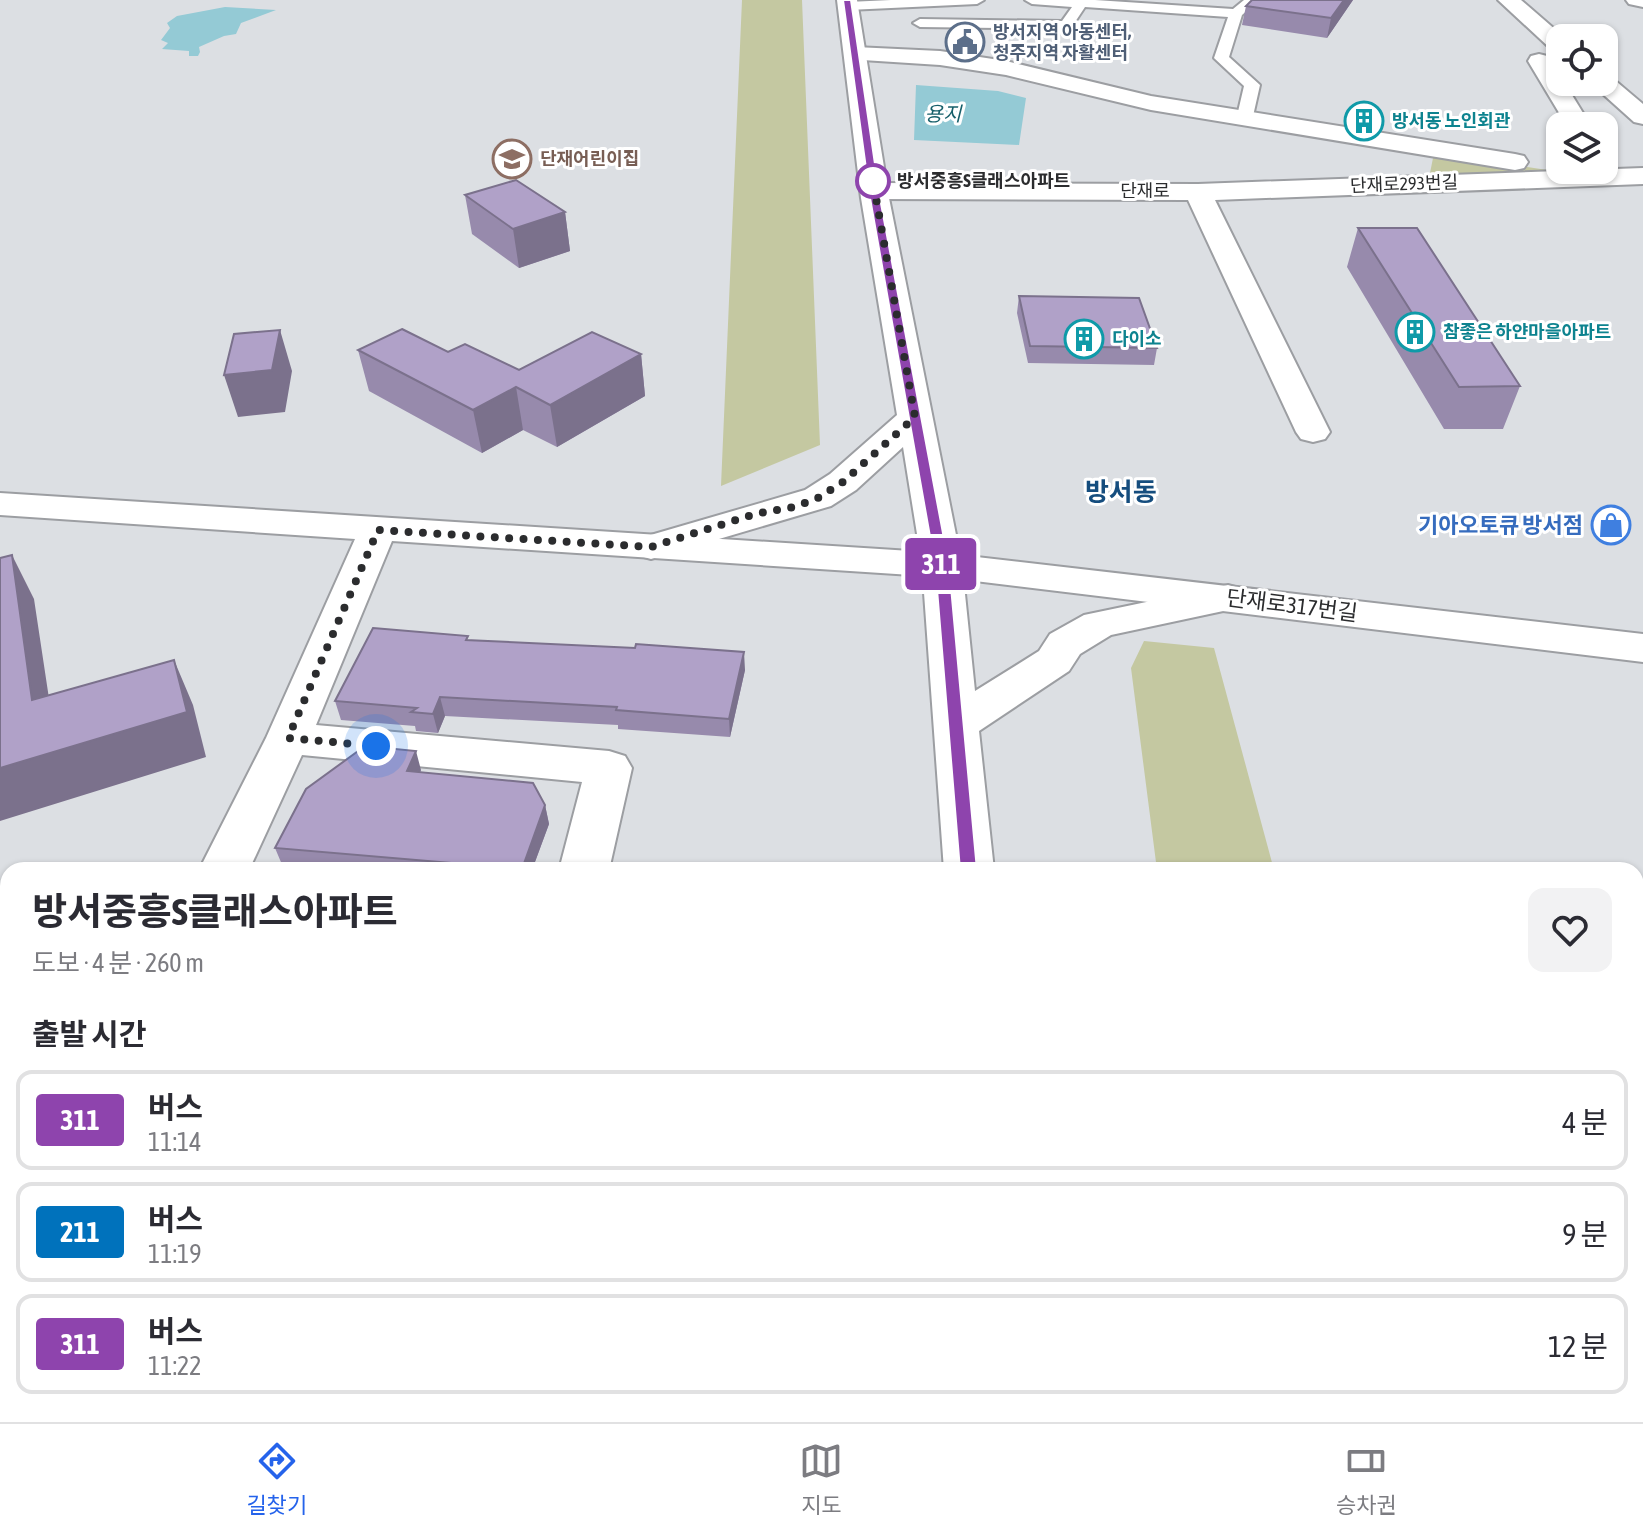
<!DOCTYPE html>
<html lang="ko">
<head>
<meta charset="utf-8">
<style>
	:root { --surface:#fff; --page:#f2f2f3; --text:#2b2b33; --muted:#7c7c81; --line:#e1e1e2; --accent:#2563eb }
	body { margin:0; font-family:"Asap Condensed","Noto Sans KR",sans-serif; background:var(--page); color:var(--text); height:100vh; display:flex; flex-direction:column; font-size:30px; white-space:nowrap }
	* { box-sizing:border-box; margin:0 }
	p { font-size:26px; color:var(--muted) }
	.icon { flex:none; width:44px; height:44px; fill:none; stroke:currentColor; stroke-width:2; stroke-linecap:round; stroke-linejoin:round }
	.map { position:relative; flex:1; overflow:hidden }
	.details { position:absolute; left:0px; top:862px; width:1644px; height:560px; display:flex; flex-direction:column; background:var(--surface); border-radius:24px 24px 0 0; box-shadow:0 2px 6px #0004 }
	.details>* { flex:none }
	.badge { padding:0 16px; border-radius:6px; font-size:28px; line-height:52px }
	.tools { position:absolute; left:1546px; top:24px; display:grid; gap:16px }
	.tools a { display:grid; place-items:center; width:72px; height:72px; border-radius:16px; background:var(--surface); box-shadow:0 2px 6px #0004; font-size:40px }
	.you { position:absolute; width:40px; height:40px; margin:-20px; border:6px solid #fff; border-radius:50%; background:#1a73e8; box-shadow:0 0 0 12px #1a73e833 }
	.map>.badge { position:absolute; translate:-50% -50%; box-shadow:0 0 0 4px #fff }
	h2 { padding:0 32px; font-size:30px; line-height:72px }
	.round { display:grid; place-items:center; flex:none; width:84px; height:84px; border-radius:16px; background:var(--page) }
	.summary { display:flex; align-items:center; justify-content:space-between; height:136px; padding:0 32px }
	h1 { font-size:38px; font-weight:700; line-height:60px }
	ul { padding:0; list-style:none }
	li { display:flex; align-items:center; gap:24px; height:100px; margin:0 16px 12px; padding:0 16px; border:4px solid var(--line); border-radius:16px }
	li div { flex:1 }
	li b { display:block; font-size:30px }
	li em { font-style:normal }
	li .badge { min-width:88px; font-weight:700; text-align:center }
	.tab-bar { display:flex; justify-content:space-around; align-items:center; height:112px; border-top:2px solid var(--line); background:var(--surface); font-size:22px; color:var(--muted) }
	.tab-bar a { display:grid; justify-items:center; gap:4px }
	.tab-bar .active { color:var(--accent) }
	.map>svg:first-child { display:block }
</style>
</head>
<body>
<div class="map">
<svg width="1643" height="1422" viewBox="0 0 1643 1422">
	<rect width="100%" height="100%" fill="#dcdfe3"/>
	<path fill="#c4c8a1" d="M 742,0 L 802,0 L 820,445 L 721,486 Z
		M 1434,153 L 1574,174 L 1429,178 Z
		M 1144,641 L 1214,648 L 1274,870 L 1157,870 L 1131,668 Z
		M 1216,1414 L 1374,1414 L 1375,1422 L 1217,1422 Z"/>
	<path fill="#94cad5" d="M 225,7 L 276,10 L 241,23 L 236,34 L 224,36 L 199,47 L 200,52 L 198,56 L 189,56 L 189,51 L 162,49 L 168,43 L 161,40 L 170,28 L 167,23 L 177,16 Z
		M 916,85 L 998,91 L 1026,98 L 1019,145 L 914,140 Z"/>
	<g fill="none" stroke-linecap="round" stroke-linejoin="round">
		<g stroke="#9c9ea2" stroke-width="4">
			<path id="service" d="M 891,0 L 984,0 L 977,4 L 848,10 L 841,6 L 848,2 Z
				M 1025,0 L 1095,0 L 1233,9 L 1244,0 L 1259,0 L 1242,15 L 1229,57 L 1260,85 L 1253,116 L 1245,121 L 1237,116 L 1244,86 L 1214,58 L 1228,17 L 1085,7 L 1071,28 L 1066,29 L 920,27 L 913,23 L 920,19 L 1062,21 L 1072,7 L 1032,4 Z"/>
		</g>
		<g stroke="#9c9ea2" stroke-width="4">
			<path id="minor" d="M 1498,0 L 1521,0 L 1565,38 L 1560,38 L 1560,52 L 1552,50 Z
				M 1626,0 L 1643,0 L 1643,7 L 1629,4 Z
				M 855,47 L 940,51 L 1006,61 L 1151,96 L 1515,154 L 1524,156 L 1528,162 L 1524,168 L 1515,170 L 1151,110 L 1006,75 L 940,65 L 847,59 L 844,54 L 847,49 Z
				M 1539,54 L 1547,56 L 1560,76 L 1560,82 L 1564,82 L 1591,126 L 1567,126 L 1528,61 L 1531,56 Z
				M 1604,75 L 1611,77 L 1643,104 L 1643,124 L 1634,122 L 1595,87 L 1591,82 L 1604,82 Z
				M 1643,168 L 1643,184 L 1215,200 L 1330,432 L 1325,439 L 1313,442 L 1301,439 L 1296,432 L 1188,200 L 874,199 L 864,197 L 860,191 L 864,185 L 874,183 L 1198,184 Z
				M 0,493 L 942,553 L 1643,634 L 1643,662 L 942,577 L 392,541 L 316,725 L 609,751 L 625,756 L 632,768 L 609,870 L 559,870 L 582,782 L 302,755 L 249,870 L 199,870 L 266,738 L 355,539 L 0,515 Z
				M 8,1283 L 8,1360 L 0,1363 L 0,1286 Z
				M 418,1414 L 484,1414 L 483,1422 L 415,1422 Z"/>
		</g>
		<g stroke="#9c9ea2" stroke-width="4">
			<path id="tertiary" d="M 837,0 L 857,0 L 889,198 L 962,565 L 975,691 L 1039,651 L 1050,634 L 1084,615 L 1228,585 L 1242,589 L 1248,598 L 1242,607 L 1111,635 L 1080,654 L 1069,671 L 979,731 L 994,870 L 944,870 L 922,565 L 903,447 L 856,490 L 831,506 L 651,559 L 637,555 L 632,547 L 637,539 L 805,490 L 830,474 L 897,415 L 861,198 Z
				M 986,1414 L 1052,1414 L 1054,1422 L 986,1422 Z"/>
		</g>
		<use href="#service" fill="#fff" fill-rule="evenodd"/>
		<use href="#minor" fill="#fff" fill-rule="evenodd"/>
		<use href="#tertiary" fill="#fff" fill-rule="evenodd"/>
	</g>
	<path fill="#978aac" d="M 1353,0 L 1327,38 L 1242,25 L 1246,6 Z
		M 465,195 L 565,212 L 570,251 L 519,268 L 472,234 Z
		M 1358,228 L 1520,386 L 1503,429 L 1444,429 L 1347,267 Z
		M 1019,296 L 1157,348 L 1154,365 L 1028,363 L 1017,313 Z
		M 358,350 L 448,352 L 519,370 L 641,354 L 645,396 L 557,447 L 523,430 L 482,453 L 369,391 Z
		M 469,641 L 745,670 L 730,737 L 618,729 L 618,725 L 445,716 L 438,733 L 416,731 L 415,726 L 341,720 L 335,701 Z
		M 421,770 L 420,772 L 545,805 L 549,824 L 532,870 L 321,870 L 283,867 L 275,848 Z"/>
	<path fill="#7b718c" d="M 1344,0 L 1353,0 L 1327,38 L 1331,18 Z
		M 565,212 L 570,251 L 519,268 L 513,229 Z
		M 280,330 L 292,371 L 285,412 L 238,417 L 224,375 Z
		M 641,354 L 645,396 L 557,447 L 550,405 Z
		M 516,387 L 523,430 L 482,453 L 473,410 Z
		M 12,555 L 34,599 L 56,745 L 32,700 Z
		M 744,652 L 745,670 L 730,737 L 729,719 Z
		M 174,660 L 193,705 L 206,757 L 0,821 L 0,768 Z
		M 440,697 L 445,716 L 438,733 L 433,714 Z
		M 416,751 L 421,770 L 413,790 L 407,771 Z
		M 545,805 L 549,824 L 532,870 L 522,870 Z"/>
	<path fill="#b0a1c8" stroke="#7b718c" stroke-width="2" d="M 1252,0 L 1344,0 L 1331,18 L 1246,6 Z
		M 516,180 L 565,212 L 513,229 L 465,195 Z
		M 1358,228 L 1417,228 L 1520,386 L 1459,387 Z
		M 1019,296 L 1139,298 L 1157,348 L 1030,346 Z
		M 402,329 L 448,352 L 465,344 L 519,370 L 592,332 L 641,354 L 550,405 L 516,387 L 473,410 L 358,350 Z
		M 280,330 L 272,370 L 224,375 L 234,334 Z
		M 12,555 L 32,700 L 174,660 L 187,712 L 0,768 L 0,558 Z
		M 373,628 L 468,636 L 466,640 L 635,648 L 636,644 L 744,652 L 729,719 L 616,710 L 617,707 L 440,697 L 433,714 L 411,712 L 417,708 L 335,701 Z
		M 365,746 L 416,751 L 407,771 L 533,783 L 545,805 L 522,869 L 275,848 L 306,789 Z"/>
	<path fill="#8e44ad" stroke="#fff" stroke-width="2" d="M 843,0 L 851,0 L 880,198 L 949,565 L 977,870 L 969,877 L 960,870 L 935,565 L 870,198 Z"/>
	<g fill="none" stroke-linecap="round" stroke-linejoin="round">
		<path stroke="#2b2c2e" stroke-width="8" stroke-dasharray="0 14.4" d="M 376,746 L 288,738 L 378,530 L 651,547 L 755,514 L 794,507 L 818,498 L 843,482 L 915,417 L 873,181"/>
	</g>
	<defs>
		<g id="civic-ring" transform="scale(2)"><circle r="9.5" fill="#fff" stroke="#5c6f8a" stroke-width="1.5"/><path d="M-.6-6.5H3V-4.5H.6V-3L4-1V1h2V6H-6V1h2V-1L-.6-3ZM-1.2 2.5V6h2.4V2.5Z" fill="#5c6f8a"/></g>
		<g id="building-ring" transform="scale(2)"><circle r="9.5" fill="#fff" stroke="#0f9aa8" stroke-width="1.5"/><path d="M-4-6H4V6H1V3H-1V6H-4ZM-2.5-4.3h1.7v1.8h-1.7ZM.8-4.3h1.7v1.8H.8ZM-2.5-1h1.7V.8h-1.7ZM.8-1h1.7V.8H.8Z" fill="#0f9aa8"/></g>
		<g id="school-ring" transform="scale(2)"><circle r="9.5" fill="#fff" stroke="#8d6e63" stroke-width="1.5"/><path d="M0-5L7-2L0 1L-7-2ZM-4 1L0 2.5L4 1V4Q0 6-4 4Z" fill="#8d6e63"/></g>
		<g id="shop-ring" transform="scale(2)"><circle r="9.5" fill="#fff" stroke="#3f7fe0" stroke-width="1.5"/><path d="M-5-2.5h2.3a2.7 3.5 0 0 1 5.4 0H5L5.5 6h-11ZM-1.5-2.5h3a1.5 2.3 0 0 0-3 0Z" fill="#3f7fe0"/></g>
	</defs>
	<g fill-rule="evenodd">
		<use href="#civic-ring" x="965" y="42"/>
		<use href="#building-ring" x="1364" y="121"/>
		<use href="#school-ring" x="512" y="159"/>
		<use href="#building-ring" x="1415" y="332"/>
		<use href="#building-ring" x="1084" y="339"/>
		<use href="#shop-ring" x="1611" y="525"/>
	</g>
	<circle fill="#fff" stroke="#8e44ad" stroke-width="4" cx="873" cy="181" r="16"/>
	<g text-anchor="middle" stroke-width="6" stroke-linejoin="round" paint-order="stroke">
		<g font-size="18" font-weight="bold" fill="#4e5e75" stroke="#fff" text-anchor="start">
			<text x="993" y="38">방서지역 아동센터,<tspan x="993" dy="21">청주지역 자활센터</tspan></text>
		</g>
		<g font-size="18" font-weight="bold" fill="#0d838f" stroke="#fff" text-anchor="start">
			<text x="1392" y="127">방서동 노인회관</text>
			<text x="1443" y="338">참좋은 하얀마을아파트</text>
			<text x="1112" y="345">다이소</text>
		</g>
		<g font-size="18" font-weight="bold" fill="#785e54" stroke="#fff" text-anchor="start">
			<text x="540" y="165">단재어린이집</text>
		</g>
		<g font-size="18" font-weight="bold" fill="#2b2c2e" stroke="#fff" text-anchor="start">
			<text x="897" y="187">방서중흥S클래스아파트</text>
		</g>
		<g font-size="18" fill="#2b2c2e" stroke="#fff">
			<text transform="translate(1404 184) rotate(-2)" y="6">단재로293번길</text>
			<text x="1145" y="197">단재로</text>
		</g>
		<g font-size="20" font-style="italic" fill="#165f6a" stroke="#fff">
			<text x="943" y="121">용지</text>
		</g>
		<g font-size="22" font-weight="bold" fill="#366cbe" stroke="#fff" text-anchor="end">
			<text x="1583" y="533">기아오토큐 방서점</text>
		</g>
		<g font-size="22" fill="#2b2c2e" stroke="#fff">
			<text transform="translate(1292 605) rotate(7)" y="8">단재로317번길</text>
		</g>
		<g font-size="26" font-weight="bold" fill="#154d7e" stroke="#fff">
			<text x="1121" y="501">방서동</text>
		</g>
	</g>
</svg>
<div class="tools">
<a><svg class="icon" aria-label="locate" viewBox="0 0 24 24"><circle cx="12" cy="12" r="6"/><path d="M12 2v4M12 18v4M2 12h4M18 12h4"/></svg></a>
<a><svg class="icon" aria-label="layers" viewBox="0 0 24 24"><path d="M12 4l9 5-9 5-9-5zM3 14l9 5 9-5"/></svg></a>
</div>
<div class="you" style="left:376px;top:746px"></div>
<b class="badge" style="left:941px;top:564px;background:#8e44ad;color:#fff">311</b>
<section class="details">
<div class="summary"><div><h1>방서중흥S클래스아파트</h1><p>도보 · 4 분 · 260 m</p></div><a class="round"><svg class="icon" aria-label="heart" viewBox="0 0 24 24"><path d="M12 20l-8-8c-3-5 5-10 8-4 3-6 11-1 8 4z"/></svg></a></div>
<h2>출발 시간</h2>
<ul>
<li><span class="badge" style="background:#8e44ad;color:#fff">311</span><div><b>버스</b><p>11:14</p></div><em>4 분</em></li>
<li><span class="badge" style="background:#0072bc;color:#fff">211</span><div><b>버스</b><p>11:19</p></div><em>9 분</em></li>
<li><span class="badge" style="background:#8e44ad;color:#fff">311</span><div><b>버스</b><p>11:22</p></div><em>12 분</em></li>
</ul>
</section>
</div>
<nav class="tab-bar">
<a class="active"><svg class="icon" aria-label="directions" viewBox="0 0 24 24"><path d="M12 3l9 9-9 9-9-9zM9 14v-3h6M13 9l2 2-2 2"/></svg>길찾기</a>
<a><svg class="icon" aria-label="map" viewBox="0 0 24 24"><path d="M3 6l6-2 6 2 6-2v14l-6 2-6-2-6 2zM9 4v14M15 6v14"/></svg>지도</a>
<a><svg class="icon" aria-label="tickets" viewBox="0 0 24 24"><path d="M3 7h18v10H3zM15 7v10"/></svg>승차권</a>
</nav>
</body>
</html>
